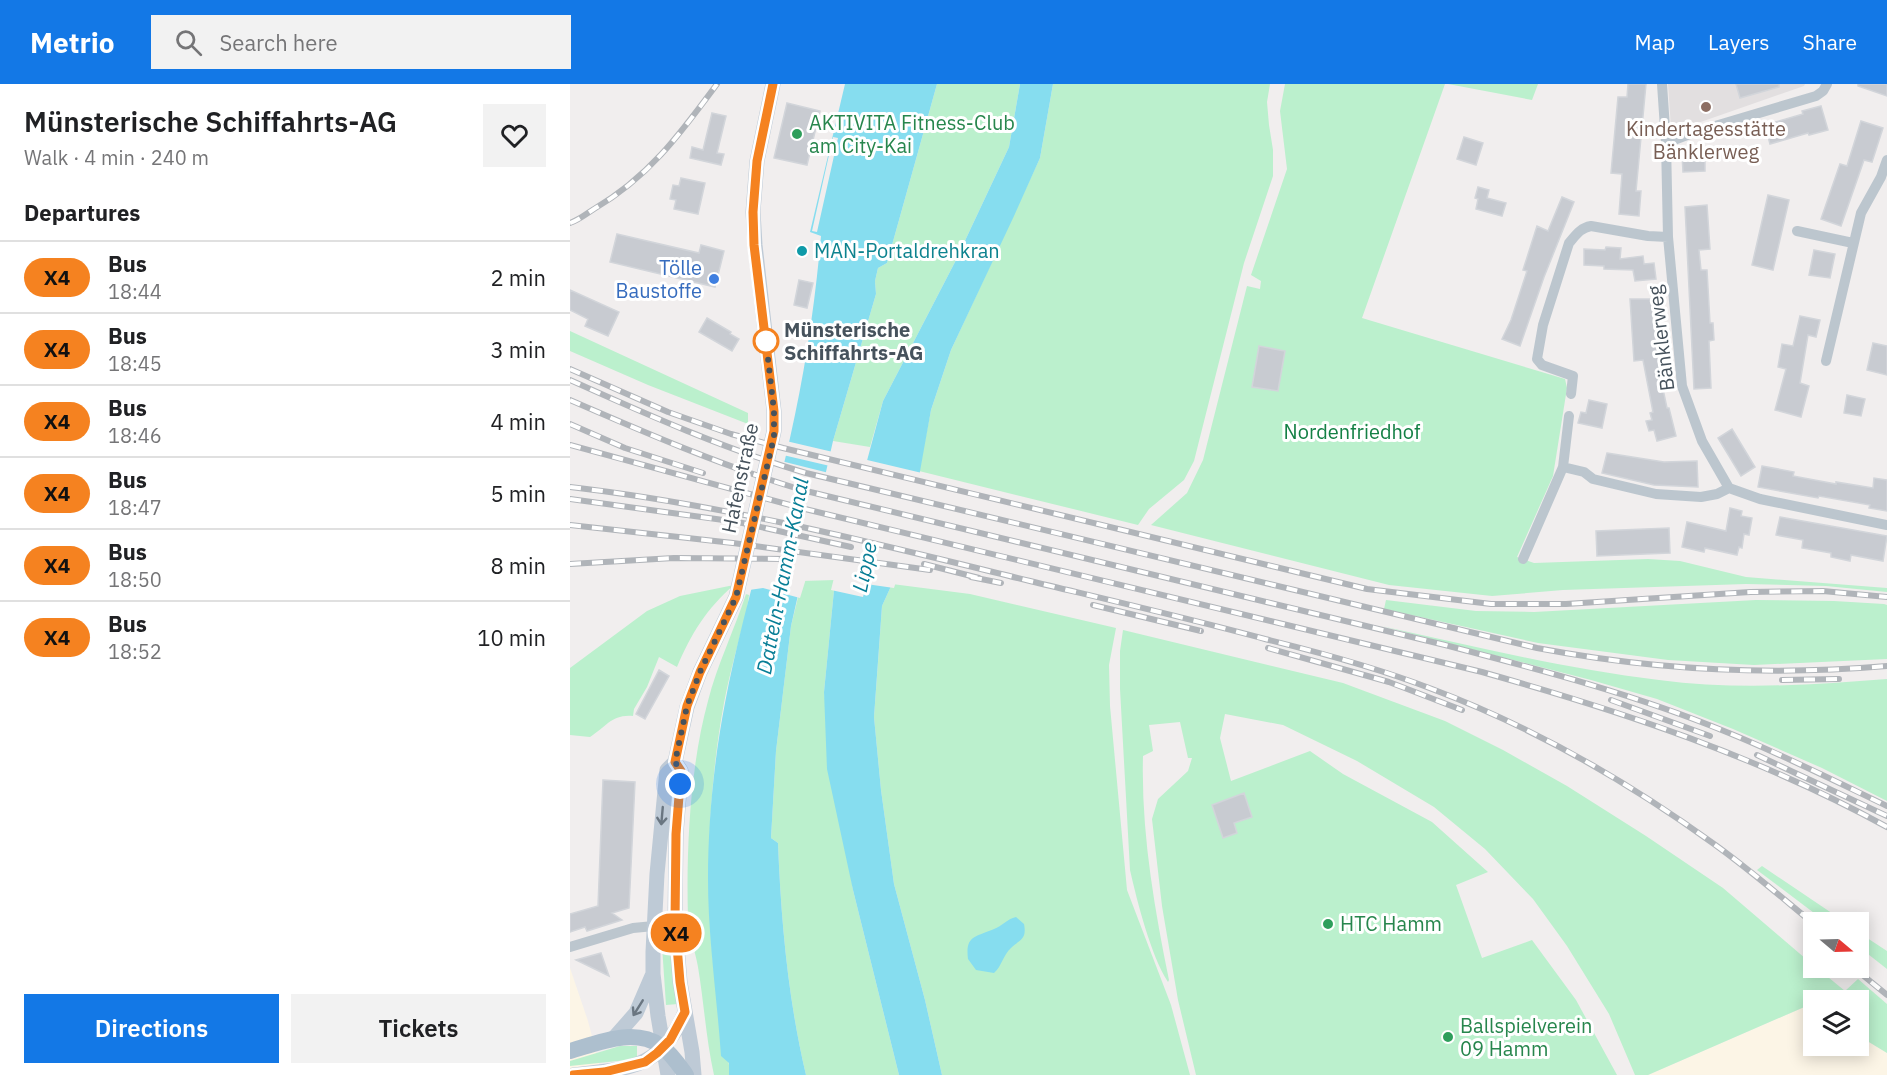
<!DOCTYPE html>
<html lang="en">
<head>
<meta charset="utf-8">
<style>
	:root { --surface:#fff; --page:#f2f2f2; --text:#202124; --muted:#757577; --line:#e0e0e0; --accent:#1378e6 }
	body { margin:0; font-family:"IBM Plex Sans",sans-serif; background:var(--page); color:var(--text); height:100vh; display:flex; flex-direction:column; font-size:22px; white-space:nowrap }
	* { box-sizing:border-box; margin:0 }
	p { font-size:20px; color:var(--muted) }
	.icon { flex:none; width:33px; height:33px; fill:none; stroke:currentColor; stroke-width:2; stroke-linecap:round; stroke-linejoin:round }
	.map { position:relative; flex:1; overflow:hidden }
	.drawer { display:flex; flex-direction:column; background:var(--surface); width:570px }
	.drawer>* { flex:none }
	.badge { padding:0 12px; border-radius:20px; font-size:21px; line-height:39px }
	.needle { width:39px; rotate:109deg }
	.buttons { position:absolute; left:1233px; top:828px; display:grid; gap:12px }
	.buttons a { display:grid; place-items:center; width:66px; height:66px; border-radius:0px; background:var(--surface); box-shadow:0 3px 15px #0003; font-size:30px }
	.you { position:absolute; width:30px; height:30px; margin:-15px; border:4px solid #fff; border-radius:50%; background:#1a73e8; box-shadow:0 0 0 9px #1a73e833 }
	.map>.badge { position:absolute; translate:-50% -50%; box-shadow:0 0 0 3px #fff }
	h2 { padding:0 24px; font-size:22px; line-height:54px }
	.round { display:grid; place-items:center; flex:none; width:63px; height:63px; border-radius:0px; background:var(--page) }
	.overview { display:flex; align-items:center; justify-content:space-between; height:102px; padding:0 24px }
	h1 { font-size:28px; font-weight:600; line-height:45px }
	.button { display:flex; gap:12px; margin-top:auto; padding:12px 24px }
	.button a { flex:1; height:69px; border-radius:0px; background:var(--accent); color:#fff; font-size:24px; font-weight:600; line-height:69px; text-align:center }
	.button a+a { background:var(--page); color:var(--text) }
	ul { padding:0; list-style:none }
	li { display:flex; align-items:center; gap:18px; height:72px; padding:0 24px; border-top:2px solid var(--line) }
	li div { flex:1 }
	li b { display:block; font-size:22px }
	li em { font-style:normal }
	li .badge { min-width:66px; font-weight:700; text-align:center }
	header { display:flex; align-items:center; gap:36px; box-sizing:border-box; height:84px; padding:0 30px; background:var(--accent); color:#fff }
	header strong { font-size:28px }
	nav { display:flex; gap:33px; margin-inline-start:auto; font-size:21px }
	.search { width:420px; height:54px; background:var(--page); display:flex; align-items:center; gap:15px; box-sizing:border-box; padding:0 21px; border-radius:0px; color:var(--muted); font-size:22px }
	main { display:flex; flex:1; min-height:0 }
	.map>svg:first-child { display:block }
</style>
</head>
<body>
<header>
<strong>Metrio</strong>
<div class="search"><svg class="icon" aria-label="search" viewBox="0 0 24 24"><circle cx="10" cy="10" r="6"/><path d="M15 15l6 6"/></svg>Search here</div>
<nav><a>Map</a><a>Layers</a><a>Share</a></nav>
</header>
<main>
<section class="drawer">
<div class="overview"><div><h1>Münsterische Schiffahrts-AG</h1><p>Walk · 4 min · 240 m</p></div><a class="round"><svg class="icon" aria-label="heart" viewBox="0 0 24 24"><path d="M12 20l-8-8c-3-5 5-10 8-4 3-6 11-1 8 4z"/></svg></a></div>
<h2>Departures</h2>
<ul>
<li><span class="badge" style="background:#f58220;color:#111">X4</span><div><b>Bus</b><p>18:44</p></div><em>2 min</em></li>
<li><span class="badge" style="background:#f58220;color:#111">X4</span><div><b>Bus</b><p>18:45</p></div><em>3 min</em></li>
<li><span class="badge" style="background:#f58220;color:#111">X4</span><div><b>Bus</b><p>18:46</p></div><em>4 min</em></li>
<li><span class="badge" style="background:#f58220;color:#111">X4</span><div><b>Bus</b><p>18:47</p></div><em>5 min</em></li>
<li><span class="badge" style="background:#f58220;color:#111">X4</span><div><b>Bus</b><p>18:50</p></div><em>8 min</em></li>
<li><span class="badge" style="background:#f58220;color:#111">X4</span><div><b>Bus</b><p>18:52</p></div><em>10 min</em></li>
</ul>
<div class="button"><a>Directions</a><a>Tickets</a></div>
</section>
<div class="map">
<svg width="1317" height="991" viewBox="0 0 1317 991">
	<rect width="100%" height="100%" fill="#f1eeee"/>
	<path fill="#fcf5e6" d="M 0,884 L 18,937 L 32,991 L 0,991 Z
		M 1239,921 L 1243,924 L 1244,962 L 1288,962 L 1289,952 L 1317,969 L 1317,991 L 1078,991 Z"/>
	<path fill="#e2dfe0" d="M 1098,0 L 1235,0 L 1234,2 L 1105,47 L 1101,44 Z"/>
	<path fill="#bbf0cd" d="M 367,0 L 450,0 L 439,63 L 385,178 L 313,317 L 300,363 L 263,357 L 306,210 L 305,197 L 308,184 L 317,179 Z
		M 483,0 L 700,0 L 697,18 L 699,41 L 703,66 L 703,92 L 674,179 L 624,377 L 614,396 L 579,425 L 568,441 L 349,387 L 361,326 L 381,266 L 470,74 Z
		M 715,0 L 875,0 L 792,234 L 995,295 L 997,304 L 983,392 L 947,473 L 964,479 L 1078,475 L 1110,477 L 1176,493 L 1317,504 L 1317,508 L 1256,502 L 1176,500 L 993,506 L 922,512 L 819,501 L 581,441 L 617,409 L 633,376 L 677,202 L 690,205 L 691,197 L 681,191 L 717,85 L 710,27 Z
		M 878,0 L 968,0 L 962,16 Z
		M 0,247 L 178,329 L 178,340 L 78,301 L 0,267 Z
		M 265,496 L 254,608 L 283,806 L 329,991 L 236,991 C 218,915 211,837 208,759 L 201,754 L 206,667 L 221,542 L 232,497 Z
		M 322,500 L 400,510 L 546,544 L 539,581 L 540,622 L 557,806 L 601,921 L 620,991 L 372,991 L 355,916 L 324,800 L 311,706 L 304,633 L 307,592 L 312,522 Z
		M 164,501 C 137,524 121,550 107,583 L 89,573 L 77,603 L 64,625 L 63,632 C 42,630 36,643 20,653 L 0,651 L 0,584 L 77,527 L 110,512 Z
		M 176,510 L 179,511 L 177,525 C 169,556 160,588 154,619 C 140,695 136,775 141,852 C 143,898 154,943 160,988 L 159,991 L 144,991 C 136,955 134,919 128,883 C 125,866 119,853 118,834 C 116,767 120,682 138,617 C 147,581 164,547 176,510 Z
		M 816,516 L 906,527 L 964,528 L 1186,516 L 1264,517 L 1314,520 L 1317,521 L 1317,575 L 1184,581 L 1098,576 L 968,559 L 814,525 Z
		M 811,542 C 903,562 995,585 1089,596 C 1165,606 1241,601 1317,595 L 1317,717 L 1252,684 L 1163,645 L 1087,615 L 1021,596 Z
		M 553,546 L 773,599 L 875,637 L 933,666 L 997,702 L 1076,752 L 1153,804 L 1243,881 L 1244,884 L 1247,884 L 1275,907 L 1288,895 L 1317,920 L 1317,969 L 1289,952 L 1288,916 L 1244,916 L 1243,924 L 1239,921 L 1078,991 L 1065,991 L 1039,930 L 997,862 L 963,815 L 915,765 L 864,723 L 787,677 L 713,641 L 655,630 L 650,654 L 661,697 L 740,667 L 773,690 L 862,738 L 918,788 L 886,801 L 912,874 L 962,856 L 1006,916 L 1047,991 L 626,991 L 608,916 L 592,822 L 582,735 L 588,715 L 618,687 L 622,674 L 618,674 L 610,638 L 579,641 L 583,667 L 573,672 C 571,747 584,822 599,896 L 598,898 C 581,872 567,817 560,786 L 550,605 L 550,567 Z
		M 1192,782 L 1275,838 L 1256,838 L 1187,786 Z
		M 1288,848 L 1317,867 L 1317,885 L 1289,863 Z
		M 96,859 L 99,862 L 108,920 L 96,921 L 92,862 Z
		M 50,962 L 67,962 L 67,975 L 0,982 L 0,977 Z"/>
	<path fill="#86ddef" d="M 275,0 L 367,0 L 317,179 L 308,184 L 305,197 L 306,210 L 263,357 L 221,542 L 206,667 L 201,754 L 208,759 C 211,837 218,915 236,991 L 159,991 L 159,979 L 151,972 C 147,913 138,854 138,795 C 138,737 144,676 155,619 C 172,529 200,443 220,354 C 235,288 245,220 251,152 L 240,148 Z
		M 450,0 L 483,0 L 470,74 L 444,132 L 381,266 L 361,326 L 340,443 L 322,500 L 312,522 L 304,633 L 311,706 L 324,800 L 355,916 L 372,991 L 329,991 L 283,806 L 257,685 L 254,608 L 265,496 L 313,317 L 385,178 L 439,63 Z
		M 446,833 L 454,840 C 457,856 450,855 441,864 C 433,871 432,882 424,889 L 406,886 L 398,875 C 395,851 406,853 424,845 C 432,842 437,835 446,833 Z"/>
	<path fill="#f1eeee" d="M 263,53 L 268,54 L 247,148 L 242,147 Z
		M 216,357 L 263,368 L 260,382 L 213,371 Z
		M 293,375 L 352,389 L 343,444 L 324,504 L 296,500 L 293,513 L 261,506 Z
		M 211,377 L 259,389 L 235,498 L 230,514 L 193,504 L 179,506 L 176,511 Z"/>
	<path fill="#c8cbd1" stroke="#d2d5da" stroke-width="1.5" d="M 1058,0 L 1076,0 L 1066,107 L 1071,107 L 1069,132 L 1049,130 L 1052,90 L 1041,89 L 1048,13 L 1057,13 Z
		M 1166,0 L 1209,0 L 1209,3 L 1170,14 Z
		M 1288,0 L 1317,0 L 1317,12 L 1288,2 Z
		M 217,19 L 250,27 L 237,81 L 204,74 Z
		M 1251,22 L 1258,46 L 1239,51 L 1238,49 L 1200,60 L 1195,41 L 1233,30 L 1232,27 Z
		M 142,29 L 156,32 L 147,69 L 154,70 L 151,81 L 120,74 L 122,63 L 133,66 Z
		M 1291,37 L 1313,44 L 1302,78 L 1294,76 L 1271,142 L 1251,135 L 1270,80 L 1277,82 Z
		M 894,53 L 913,59 L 906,81 L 887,75 Z
		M 1129,69 L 1129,76 L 1135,75 L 1135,87 L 1113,88 L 1112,71 Z
		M 111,94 L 135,99 L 128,130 L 104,125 L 106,116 L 100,115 L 103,101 L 109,102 Z
		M 908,103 L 919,106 L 917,114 L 936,119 L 932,132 L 906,125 L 908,115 L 905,114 Z
		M 1198,111 L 1219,116 L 1203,186 L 1182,181 Z
		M 992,113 L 1004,118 L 974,193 L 950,262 L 932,255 L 941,236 L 957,187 L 953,186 L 967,142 L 978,147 Z
		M 1137,121 L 1140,165 L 1129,166 L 1131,186 L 1137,186 L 1140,239 L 1143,239 L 1144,256 L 1139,257 L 1141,304 L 1124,305 L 1115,123 Z
		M 47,150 L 129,169 L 131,161 L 154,167 L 145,203 L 40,178 Z
		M 1036,163 L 1051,164 L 1050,175 L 1073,172 L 1074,180 L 1084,179 L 1086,195 L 1065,197 L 1063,186 L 1034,185 L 1034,182 L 1014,181 L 1014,165 L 1035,166 Z
		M 1244,166 L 1265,170 L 1260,194 L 1239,191 Z
		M 229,196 L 243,199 L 237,224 L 224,221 Z
		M 0,206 L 49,228 L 38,252 L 15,242 L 18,235 L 0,226 Z
		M 1060,215 L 1086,215 L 1090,291 L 1097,324 L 1099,324 L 1106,352 L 1087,357 L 1084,346 L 1079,347 L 1076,337 L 1082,336 L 1080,329 L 1083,328 L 1073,276 L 1064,277 Z
		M 1230,232 L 1250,236 L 1246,253 L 1238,251 L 1230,299 L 1239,302 L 1231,333 L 1205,326 L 1216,285 L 1208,283 L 1212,260 L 1223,262 Z
		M 137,234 L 161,248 L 160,250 L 169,255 L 162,267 L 129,248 Z
		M 1303,259 L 1317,262 L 1317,291 L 1297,286 Z
		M 689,262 L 715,267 L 708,307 L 682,303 Z
		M 1277,311 L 1295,315 L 1291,332 L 1274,329 Z
		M 1019,316 L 1037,320 L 1032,344 L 1008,339 L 1011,328 L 1016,329 Z
		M 1162,345 L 1185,383 L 1171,392 L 1148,354 Z
		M 1037,369 L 1094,378 L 1127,377 L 1128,403 L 1084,401 L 1032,389 Z
		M 1192,382 L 1224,388 L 1223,392 L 1266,400 L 1266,398 L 1303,404 L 1304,394 L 1317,396 L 1317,427 L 1299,424 L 1300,421 L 1249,412 L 1248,414 L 1188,403 Z
		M 1160,424 L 1172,427 L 1171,432 L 1182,434 L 1179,451 L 1174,450 L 1172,464 L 1169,463 L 1167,471 L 1135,464 L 1134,468 L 1112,463 L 1117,438 L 1156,447 Z
		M 1210,433 L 1317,452 L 1313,477 L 1281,471 L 1280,477 L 1261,473 L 1261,469 L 1232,464 L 1233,456 L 1206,451 Z
		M 1099,444 L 1100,469 L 1027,472 L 1026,447 Z
		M 89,586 L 99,592 L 75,635 L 66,630 Z
		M 33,696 L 65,698 L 59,824 L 42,829 L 52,836 L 17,847 L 15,843 L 0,848 L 0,830 L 28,822 Z
		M 674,709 L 682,733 L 664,739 L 667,749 L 653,754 L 642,721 Z
		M 31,869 L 39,892 L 6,876 Z"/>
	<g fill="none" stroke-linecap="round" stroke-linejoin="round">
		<path stroke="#bcc6ce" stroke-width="10" d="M 1092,0 L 1096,59 L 1098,153 L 1112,302 L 1132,357 L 1159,404 L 1190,415 L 1317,441
			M 1096,59 L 1125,48 L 1246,12 L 1253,7 L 1257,0
			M 1227,147 L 1283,159
			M 1256,277 L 1291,129 L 1311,93 L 1317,76
			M 1001,310 L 1003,292 L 972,281 L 967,275 L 973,241 L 999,159 C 1006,151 1010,144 1021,142 L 1078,152 L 1098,153
			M 993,383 L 1014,388 L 1023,395 L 1086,410 L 1131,413 L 1147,410 L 1159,404
			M 953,475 L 993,383 L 999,332
			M 0,863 L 63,844 L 84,842"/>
		<path stroke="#becad6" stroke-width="15" d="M 105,678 L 111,687 L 106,750 L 105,838 L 110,898 L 122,968 L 124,991
			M 44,954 L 66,929 L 82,892
			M 4,991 C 59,984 90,986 115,928
			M 98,991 L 88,932 L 83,890 L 83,868 L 87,790 L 97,686 L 105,678 L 117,623 L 130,588 L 166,513 L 204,347 L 204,327 L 185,161 L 183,128 L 187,77 L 203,0"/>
		<path stroke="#adbfce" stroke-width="16" d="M 0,967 C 28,959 64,943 91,962 C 102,970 109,981 116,991"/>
		<g stroke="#b0b4b9" stroke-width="6">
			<path id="rail" d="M 0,139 C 9,136 16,130 24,125 C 79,93 110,50 147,0
				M 0,285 L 98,328 L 161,350 L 213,364 L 797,505 L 921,520 L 996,520 L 1180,508 L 1253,507 L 1317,513
				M 0,296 C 78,331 154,365 236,389 L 967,564 C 1083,586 1199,592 1317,582
				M 0,316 C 76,349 152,382 232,406 L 875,561 C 971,586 1067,611 1159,649 C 1213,671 1265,697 1317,722
				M 0,340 L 55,364 L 133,389
				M 0,361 L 231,424 L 912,588 C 1051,627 1190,673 1317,743
				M 0,403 C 156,421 308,460 460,497 C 539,516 617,534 695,555 C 752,569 808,584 862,605 C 963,643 1057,697 1144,760 C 1179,785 1211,813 1244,840
				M 0,415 L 168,438 L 281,463
				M 0,441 L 163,459 L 360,486
				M 0,480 L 104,474 L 218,475
				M 354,480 L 409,494
				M 401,493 L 431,499
				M 523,521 L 631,547
				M 698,564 L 819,598 L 892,626
				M 1212,596 L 1269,595
				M 1041,616 L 1140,652
				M 1187,671 L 1317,732
				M 1284,884 L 1317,911"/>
		</g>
		<use href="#rail" stroke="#fff" stroke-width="4" stroke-dasharray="11" stroke-linecap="butt"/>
	</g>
	<defs><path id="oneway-shaft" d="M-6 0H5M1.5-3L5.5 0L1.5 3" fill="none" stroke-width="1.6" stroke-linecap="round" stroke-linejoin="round" transform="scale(1.5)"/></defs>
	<g stroke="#6a7681">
		<use href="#oneway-shaft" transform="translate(92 732) rotate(95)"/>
		<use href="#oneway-shaft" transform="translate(68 924) rotate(122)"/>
	</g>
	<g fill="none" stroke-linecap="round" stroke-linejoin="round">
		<g stroke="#fff" stroke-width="14">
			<path id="line" d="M 3,991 L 34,988 L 75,978 L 87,969 L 100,956 L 115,928 L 110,898 L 105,838 L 106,750 L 111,687 L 105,678 L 117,622 L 130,588 L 166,513 L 204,347 L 204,327 L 184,161 L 183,128 L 187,77 L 203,0"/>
		</g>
		<use href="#line" stroke="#f58220" stroke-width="9"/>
		<path stroke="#46525c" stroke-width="6" stroke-dasharray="0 10.8" d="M 110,700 L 111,687 L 105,678 L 117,622 L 130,588 L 166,513 L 204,353 L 204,327 L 196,257"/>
	</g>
	<circle fill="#8d6e63" stroke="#fff" stroke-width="2" cx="1136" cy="23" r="6"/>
	<g fill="#2e9e5b" stroke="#fff" stroke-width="2">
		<circle cx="227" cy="50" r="6"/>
		<circle cx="758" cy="840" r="6"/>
		<circle cx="878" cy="953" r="6"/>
	</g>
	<circle fill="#0f9aa8" stroke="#fff" stroke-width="2" cx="232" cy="167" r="6"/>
	<circle fill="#3f7fe0" stroke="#fff" stroke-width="2" cx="144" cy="195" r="6"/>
	<circle fill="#fff" stroke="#f58220" stroke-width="3" cx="196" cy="257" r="12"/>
	<g text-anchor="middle" stroke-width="6" stroke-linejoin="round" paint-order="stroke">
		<g font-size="20" fill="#27864d" stroke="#fff" text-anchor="start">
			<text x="239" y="46">AKTIVITA Fitness-Club<tspan x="239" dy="23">am City-Kai</tspan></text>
			<text x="770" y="847">HTC Hamm</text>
			<text x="890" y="949">Ballspielverein<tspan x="890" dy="23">09 Hamm</tspan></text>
		</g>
		<g font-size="20" fill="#785e54" stroke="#fff">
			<text x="1136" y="52">Kindertagesstätte<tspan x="1136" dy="23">Bänklerweg</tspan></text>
		</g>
		<g font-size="20" fill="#0d838f" stroke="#fff" text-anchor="start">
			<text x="244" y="174">MAN-Portaldrehkran</text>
		</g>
		<g font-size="20" fill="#366cbe" stroke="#fff" text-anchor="end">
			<text x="132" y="191">Tölle<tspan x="132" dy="23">Baustoffe</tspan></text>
		</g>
		<g font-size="20" font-weight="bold" fill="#46525c" stroke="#fff" text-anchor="start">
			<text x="214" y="253">Münsterische<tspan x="214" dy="23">Schiffahrts-AG</tspan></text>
		</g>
		<g font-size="20" fill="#46525c" stroke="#fff">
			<text transform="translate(1091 254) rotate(-97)" y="7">Bänklerweg</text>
			<text transform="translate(170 394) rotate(-78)" y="7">Hafenstraße</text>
		</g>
		<g font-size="20" fill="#148045" stroke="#fff">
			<text x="782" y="355">Nordenfriedhof</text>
		</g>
		<g font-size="21" font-style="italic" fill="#087e96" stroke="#fff">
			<text transform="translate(295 483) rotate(-78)" y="7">Lippe</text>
			<text transform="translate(213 492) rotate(-79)" y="7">Datteln-Hamm-Kanal</text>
		</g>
	</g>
</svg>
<div class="buttons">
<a><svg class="needle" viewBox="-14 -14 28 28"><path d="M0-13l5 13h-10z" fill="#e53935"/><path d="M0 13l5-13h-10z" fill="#757577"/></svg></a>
<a><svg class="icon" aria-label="layers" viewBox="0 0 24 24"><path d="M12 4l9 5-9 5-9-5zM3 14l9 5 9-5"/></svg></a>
</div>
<div class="you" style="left:110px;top:700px"></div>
<b class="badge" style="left:106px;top:849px;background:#f58220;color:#111">X4</b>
</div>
</main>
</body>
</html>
